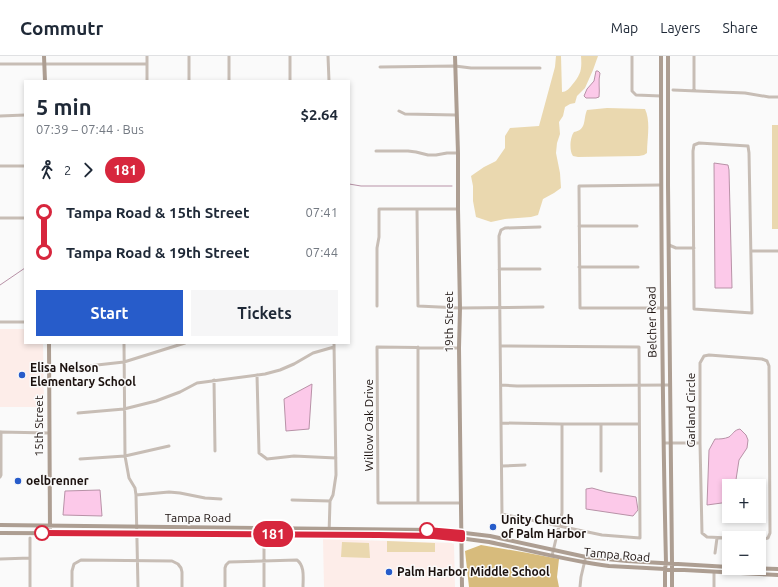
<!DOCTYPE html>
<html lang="en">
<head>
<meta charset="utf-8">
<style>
	:root { --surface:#fff; --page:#f6f6f7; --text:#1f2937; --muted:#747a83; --line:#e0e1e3; --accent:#275cca }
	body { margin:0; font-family:Ubuntu,sans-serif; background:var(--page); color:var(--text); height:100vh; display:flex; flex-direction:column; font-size:15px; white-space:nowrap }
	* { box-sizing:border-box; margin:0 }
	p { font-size:13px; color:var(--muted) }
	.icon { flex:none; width:22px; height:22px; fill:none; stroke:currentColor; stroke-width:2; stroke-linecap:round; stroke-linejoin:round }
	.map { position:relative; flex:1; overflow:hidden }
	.side { position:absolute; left:24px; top:24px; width:326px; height:264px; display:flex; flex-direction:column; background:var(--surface); border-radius:0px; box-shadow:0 2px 6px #0003 }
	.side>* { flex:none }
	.badge { padding:0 8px; border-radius:13px; font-size:14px; line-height:26px }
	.buttons { position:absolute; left:722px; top:423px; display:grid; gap:8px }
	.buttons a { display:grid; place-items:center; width:44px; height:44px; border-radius:0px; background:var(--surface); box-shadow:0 2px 6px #0003; font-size:20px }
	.map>.badge { position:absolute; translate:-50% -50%; box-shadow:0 0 0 2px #fff }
	.legs { display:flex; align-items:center; gap:6px; height:44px; padding:0 12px; font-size:13px }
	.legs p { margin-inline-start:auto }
	.summary { display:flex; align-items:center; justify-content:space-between; height:68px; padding:0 12px }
	h1 { font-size:22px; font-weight:600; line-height:30px }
	.primary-button { display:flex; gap:8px; margin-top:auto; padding:8px 12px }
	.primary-button a { flex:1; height:46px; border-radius:0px; background:var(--accent); color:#fff; font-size:16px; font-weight:600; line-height:46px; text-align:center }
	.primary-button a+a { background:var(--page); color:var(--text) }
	ul { padding:0 12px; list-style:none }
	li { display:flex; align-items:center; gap:14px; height:40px; font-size:15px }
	li i { display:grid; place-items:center; width:6px; height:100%; margin:0 5px; background:currentColor }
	li i::after { content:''; width:10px; height:10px; margin:-5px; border:3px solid; border-radius:50%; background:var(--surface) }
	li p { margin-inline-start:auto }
	li:first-child i { background:linear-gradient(#0000 50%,currentColor 0) }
	li:last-child i { background:linear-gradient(currentColor 50%,#0000 0) }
	header { display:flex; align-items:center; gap:24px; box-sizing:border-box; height:56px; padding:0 20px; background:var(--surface); border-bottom:1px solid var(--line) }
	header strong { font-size:19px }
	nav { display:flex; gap:22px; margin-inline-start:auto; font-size:14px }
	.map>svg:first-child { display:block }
</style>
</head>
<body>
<header>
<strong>Commutr</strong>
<nav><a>Map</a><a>Layers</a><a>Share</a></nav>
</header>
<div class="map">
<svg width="778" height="531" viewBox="0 0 778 531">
	<rect width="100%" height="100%" fill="#fafafa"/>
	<path fill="#fdede9" d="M 0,273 L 25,273 L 25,287 L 43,287 L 44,351 L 0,351 Z
		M 323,483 L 451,487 L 454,488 L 455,531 L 324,531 Z"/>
	<path fill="#ead8af" d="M 556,0 L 561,0 L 562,36 C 566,36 569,33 572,29 C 581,18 582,14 581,0 L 598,0 L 593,14 L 585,32 L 577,40 L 575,47 L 570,48 L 565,51 L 563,60 L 559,66 L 560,78 L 557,87 L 556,97 L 560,117 L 561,132 L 554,137 L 543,143 L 538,159 L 531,161 L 505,163 L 491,166 L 476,161 L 473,145 L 473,130 L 471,120 L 484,111 L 496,105 L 505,92 L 505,80 L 510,72 L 539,70 L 555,11 Z
		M 607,52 L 645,53 C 651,66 647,83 647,97 L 644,99 L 639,100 L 578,101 L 573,100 C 569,95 570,81 574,76 C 587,74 583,63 587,54 Z
		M 772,69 L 778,69 L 778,173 L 772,173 Z
		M 387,485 L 435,487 L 435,496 L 387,496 Z
		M 342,486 L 369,487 L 370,502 L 341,501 Z"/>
	<path fill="#d7bb7c" d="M 481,489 L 528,497 L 559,503 L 557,521 L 559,531 L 469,531 L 465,495 Z"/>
	<path fill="#fcc9e9" stroke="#b892a7" d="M 596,15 L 598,15 L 600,17 C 598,25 600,33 599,41 L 596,42 L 586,42 L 584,40 L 587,33 L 594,25 Z
		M 714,107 L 728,109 L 729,114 L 732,232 L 715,232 Z
		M 312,328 L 309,373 L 286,375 L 284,343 Z
		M 740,373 L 746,379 L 748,384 L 747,392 L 739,404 L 735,430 L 729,430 L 729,446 L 707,449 L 709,394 L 715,383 C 720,383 724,383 729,381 C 733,378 734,374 740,373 Z
		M 592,432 L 606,436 L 636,441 L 638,454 L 633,460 L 586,453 L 586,433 Z
		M 100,434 L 102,460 L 63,459 L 65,435 Z"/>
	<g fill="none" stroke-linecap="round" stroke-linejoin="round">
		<path stroke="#b892a7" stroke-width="1" d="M 349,128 L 361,130 L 452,130
			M 0,229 L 25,212"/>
		<path stroke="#c7bdb5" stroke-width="3" d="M 147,0 L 147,25
			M 189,0 L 189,25
			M 229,0 L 229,25
			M 290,0 L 290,25
			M 328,0 L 329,25
			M 632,0 L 632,35 L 636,39 L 661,40
			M 0,8 L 147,8
			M 380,11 L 455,10 L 471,12 L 540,12
			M 673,34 L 745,37 L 769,41 L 778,41
			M 694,35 L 694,0
			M 399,55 L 405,58 L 456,59
			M 0,60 L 25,59
			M 699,87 L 748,90 L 749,97 L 752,257 L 694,253 L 693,95 L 694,89 Z
			M 376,95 L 408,95 L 416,96 L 428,99 L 436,99 L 447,97 L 458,97
			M 0,110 L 25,110
			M 661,129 L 579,130 L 580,252 L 669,252
			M 417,153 L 418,250 L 460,252 L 543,251
			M 0,162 L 25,162
			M 579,170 L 637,170
			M 669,189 L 676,192 L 694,192
			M 751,195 L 778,195
			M 579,211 L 638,211
			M 499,213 L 540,213
			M 377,250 L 377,192 L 379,181 L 379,153 L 458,153
			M 0,266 L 25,266
			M 124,287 L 125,400 L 129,422 L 135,432 L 136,439 L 138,531
			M 501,290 L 639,291 L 640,482 L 602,479 L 502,458 L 499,180 L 501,174 L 505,172 L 540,171
			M 418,291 L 418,447
			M 459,292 L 377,291 L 378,447 L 460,447
			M 79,311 L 124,306 L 185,287
			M 257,319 L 259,397 L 267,403 L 294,400 L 336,402
			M 214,324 L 215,395
			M 501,329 L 517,330 L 670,329
			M 78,357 L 124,353 L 156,345 L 180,336 L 197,327 L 265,318 L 280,314 L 294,308 L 313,297 L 334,291
			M 501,367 L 562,368 L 639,368
			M 601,368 L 601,415
			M 0,376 L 49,377
			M 664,387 L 700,387
			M 80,403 L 125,400 L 169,390
			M 502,410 L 525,409
			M 0,421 L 1,419 L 1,376
			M 136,439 L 169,436 L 180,437 L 205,442 L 221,443
			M 292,444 L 330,445
			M 329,479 L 330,445 L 333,439 L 336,419 L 334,287
			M 30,482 L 30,531
			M 729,482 L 707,481 L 702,477 L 700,387 L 700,307 L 704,300 L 709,299 L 762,303 L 767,305 L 769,310 L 770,477 L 768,482 L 759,484
			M 715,497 L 717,482
			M 552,500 L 562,457 L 562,368
			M 0,503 L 30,502
			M 72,531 L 72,515 L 74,508 L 81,504 L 172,505 L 178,508 L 181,512 L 182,516 L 182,531
			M 225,531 L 225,512 L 226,509 L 229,506 L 297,504 C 305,510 303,522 303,531
			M 264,531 L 264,472
			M 580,531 L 581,521 L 585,504
			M 714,531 L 714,516"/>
		<path stroke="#ad9e92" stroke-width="4" d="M 44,0 L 45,25
			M 455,0 L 458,97 L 458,153 L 460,252 L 459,292 L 462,531
			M 661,0 C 661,169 662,338 666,507 L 665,513 L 665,531
			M 668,0 L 668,129 L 672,507 L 672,531
			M 49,287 L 50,477
			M 0,469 L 434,474 L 448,475 L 490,480 L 586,501 L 627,505 L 729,511
			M 0,477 L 227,478 L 434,480 C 453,481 471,483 489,486 C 529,494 568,505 609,510 L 778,519
			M 751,512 L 778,513"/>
	</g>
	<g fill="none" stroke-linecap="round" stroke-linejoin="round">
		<g stroke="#fff" stroke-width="9">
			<path id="line-1" d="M 42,477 L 378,479 L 434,480 L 462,483 L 462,477 L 427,474"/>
		</g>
		<use href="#line-1" stroke="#d7263d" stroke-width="6"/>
	</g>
	<g fill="#275cca" stroke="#fafafa" stroke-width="1.5">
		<circle cx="22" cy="319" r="4"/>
		<circle cx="18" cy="425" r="4"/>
		<circle cx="493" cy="471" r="4"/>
		<circle cx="389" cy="516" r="4"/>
	</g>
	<g fill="#fff" stroke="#d7263d" stroke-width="2">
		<circle cx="427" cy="474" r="7"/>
		<circle cx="42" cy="477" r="7"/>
	</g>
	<g text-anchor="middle" stroke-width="3" stroke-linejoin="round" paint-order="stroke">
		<g font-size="12" fill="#1b110e" stroke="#fafafa">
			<text transform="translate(449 266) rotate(-90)" y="4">19th Street</text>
			<text transform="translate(652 266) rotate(-91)" y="4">Belcher Road</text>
			<text transform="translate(691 354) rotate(-90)" y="4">Garland Circle</text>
			<text transform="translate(369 369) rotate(-90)" y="4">Willow Oak Drive</text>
			<text transform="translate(39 370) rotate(-90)" y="4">15th Street</text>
			<text x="198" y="466">Tampa Road</text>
			<text transform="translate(617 499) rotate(5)" y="4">Tampa Road</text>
		</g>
		<g font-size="12" font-weight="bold" fill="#1b110e" stroke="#fafafa" text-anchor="start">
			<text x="30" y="316">Elisa Nelson<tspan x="30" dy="14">Elementary School</tspan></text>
			<text x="26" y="429">oelbrenner</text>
			<text x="501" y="468">Unity Church<tspan x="501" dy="14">of Palm Harbor</tspan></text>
			<text x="397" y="520">Palm Harbor Middle School</text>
		</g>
	</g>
</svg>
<div class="buttons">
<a>+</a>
<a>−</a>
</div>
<b class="badge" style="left:273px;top:478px;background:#d7263d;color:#fff">181</b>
<section class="side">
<div class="summary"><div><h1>5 min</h1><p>07:39 – 07:44 · Bus</p></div><b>$2.64</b></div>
<div class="legs"><svg class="icon" aria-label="walk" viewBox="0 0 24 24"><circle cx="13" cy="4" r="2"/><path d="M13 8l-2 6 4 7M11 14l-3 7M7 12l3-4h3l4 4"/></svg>2<svg class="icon" aria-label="forward" viewBox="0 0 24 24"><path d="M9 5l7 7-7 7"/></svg><b class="badge" style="background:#d7263d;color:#fff">181</b></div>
<ul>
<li><i style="color:#d7263d"></i><b>Tampa Road &amp; 15th Street</b><p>07:41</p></li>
<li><i style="color:#d7263d"></i><b>Tampa Road &amp; 19th Street</b><p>07:44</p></li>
</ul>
<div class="primary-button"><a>Start</a><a>Tickets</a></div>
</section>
</div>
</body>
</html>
